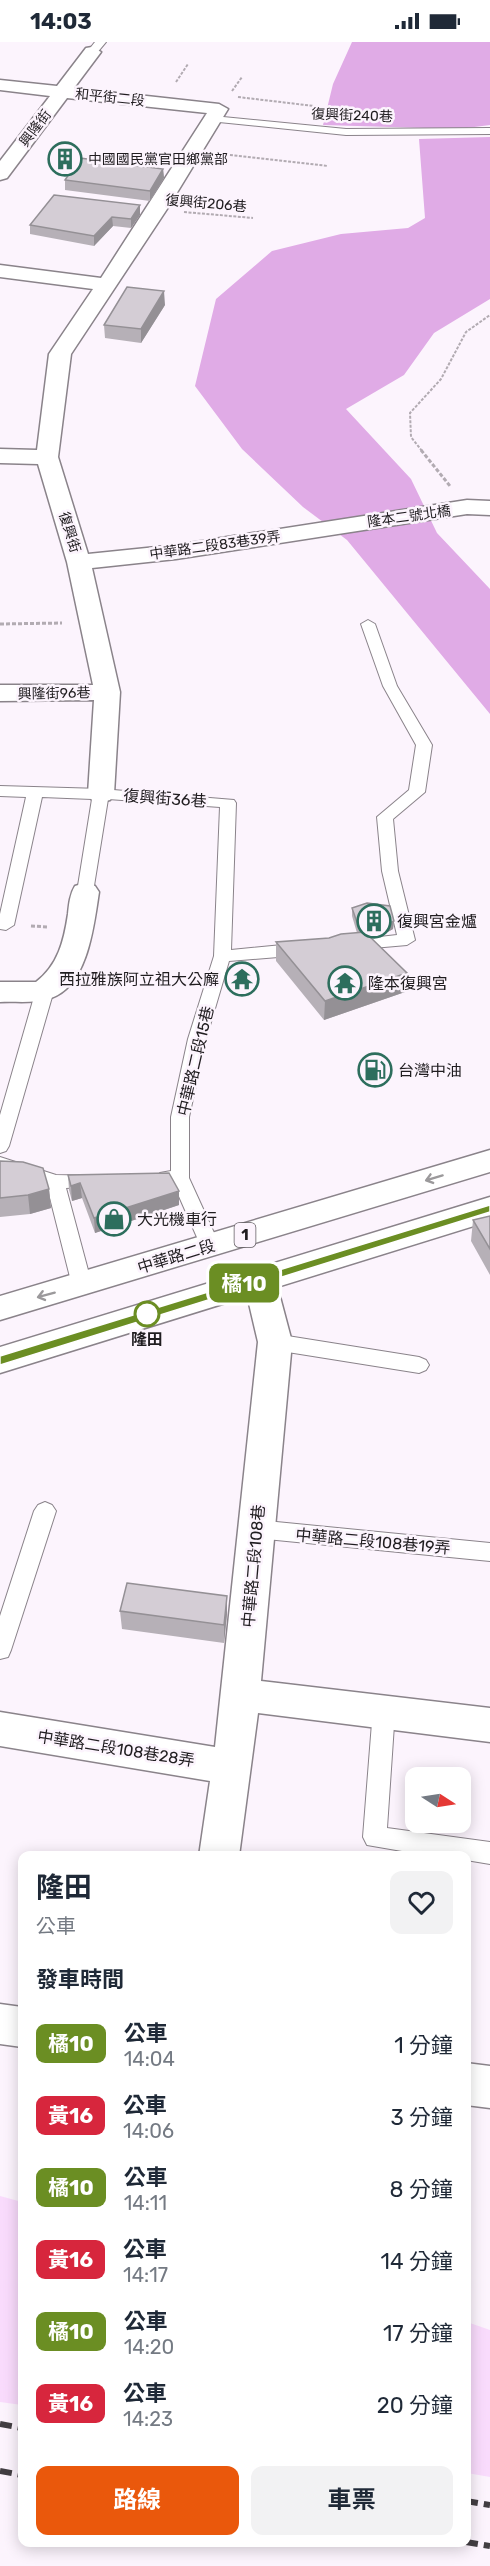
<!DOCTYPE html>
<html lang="zh-TW">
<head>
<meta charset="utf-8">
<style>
	:root { --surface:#fff; --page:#f2f2f3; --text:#1f2937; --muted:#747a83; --accent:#ea580c }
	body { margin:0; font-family:Rubik,"Noto Sans TC",sans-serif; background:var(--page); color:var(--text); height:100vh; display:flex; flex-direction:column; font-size:22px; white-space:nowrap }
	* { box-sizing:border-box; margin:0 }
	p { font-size:20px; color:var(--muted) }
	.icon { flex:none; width:33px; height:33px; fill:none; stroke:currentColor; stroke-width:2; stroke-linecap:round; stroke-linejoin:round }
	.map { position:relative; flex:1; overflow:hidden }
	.panel { position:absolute; left:18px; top:1809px; width:453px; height:696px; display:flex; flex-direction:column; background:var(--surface); border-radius:12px; box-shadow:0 3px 15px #0003 }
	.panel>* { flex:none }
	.badge { padding:0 12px; border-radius:9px; font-size:21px; line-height:39px }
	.needle { width:39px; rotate:102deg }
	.controls { position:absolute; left:405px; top:1725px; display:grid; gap:12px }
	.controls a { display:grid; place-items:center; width:66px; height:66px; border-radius:12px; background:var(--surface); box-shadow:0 3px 15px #0003; font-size:30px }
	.map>.badge { position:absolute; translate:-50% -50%; box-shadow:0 0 0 3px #fff }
	h2 { padding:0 18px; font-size:22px; line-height:54px }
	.round { display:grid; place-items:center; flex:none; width:63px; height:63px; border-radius:12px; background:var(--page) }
	.headline { display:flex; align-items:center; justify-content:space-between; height:102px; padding:0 18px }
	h1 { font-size:28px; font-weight:700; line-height:45px }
	.primary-button { display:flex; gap:12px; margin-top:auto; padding:12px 18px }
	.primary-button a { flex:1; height:69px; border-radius:12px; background:var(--accent); color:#fff; font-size:24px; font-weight:700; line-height:69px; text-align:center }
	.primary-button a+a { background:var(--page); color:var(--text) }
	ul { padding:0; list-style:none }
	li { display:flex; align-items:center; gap:18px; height:72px; padding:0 18px }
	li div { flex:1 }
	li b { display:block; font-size:22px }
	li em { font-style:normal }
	li .badge { min-width:66px; font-weight:700; text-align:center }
	.status { display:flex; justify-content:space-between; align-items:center; height:42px; padding:0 30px; background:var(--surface); direction:ltr }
	.status svg { height:16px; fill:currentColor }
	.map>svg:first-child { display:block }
</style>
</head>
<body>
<div class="status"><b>14:03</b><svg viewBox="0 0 49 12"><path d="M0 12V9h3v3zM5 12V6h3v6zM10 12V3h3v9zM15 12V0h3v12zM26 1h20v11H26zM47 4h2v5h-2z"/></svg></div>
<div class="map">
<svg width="490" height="2524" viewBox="0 0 490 2524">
	<rect width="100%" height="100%" fill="#fcf4fd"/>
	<path fill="#f9dbfc" d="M 0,2154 L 22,2160 L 22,2363 L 0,2360 Z
		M 467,2280 L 490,2288 L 490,2435 L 467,2431 Z"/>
	<path fill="#e0abe6" d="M 352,0 L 490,0 L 490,83 L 459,87 L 323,83 L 333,42 Z
		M 490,95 L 490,257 L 434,291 L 404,333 L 346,367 L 411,437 L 437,491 L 490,547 L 490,672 L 347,498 L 303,465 L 242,407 L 195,344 L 216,257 L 272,209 L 341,192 L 408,186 L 425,176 L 419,97 Z"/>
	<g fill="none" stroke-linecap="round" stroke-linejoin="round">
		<g stroke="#8a838a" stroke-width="2">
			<path id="lane" d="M 95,0 L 106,0 L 96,12 L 88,12 L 87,10 Z
				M 213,74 L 346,87 L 490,86 L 490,92 L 346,93 L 209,79 L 208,77 Z
				M 368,578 L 375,582 L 397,644 L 432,703 L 425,750 L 393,777 L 398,829 L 415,898 L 407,903 L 350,908 L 344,907 L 342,903 L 344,899 L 397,893 L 382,829 L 377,775 L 409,748 L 416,703 L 383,644 L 361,582 Z
				M 0,744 L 101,747 L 234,758 L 236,761 L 231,908 L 303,901 L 311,907 L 303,913 L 229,919 L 206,997 L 189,1075 L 189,1136 L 220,1204 L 217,1209 L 203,1209 L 174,1143 L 160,1141 L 158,1136 L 160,1131 L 171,1129 L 171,1075 L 188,997 L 214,914 L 220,765 L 108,757 L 93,850 L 85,855 L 77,850 L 92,757 L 42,755 L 14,883 L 6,888 L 0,887 L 0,872 L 26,755 L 0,754 Z
				M 45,942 L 54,948 L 9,1104 L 6,1109 L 0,1111 L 0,1073 L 36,948 Z
				M 0,1115 L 56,1133 L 100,1134 L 102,1139 L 100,1144 L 66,1146 L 92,1243 L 89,1248 L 82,1250 L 75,1248 L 72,1243 L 47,1144 L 0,1129 Z
				M 275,1292 L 419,1315 L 426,1318 L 429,1323 L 426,1328 L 419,1331 L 275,1308 L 268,1305 L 265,1300 L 268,1295 Z
				M 45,1460 L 52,1463 L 56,1469 L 11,1608 L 8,1615 L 0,1617 L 0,1574 L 34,1469 L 38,1463 Z
				M 256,1478 L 490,1501 L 490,1519 L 256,1496 L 249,1493 L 245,1487 L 249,1481 Z
				M 384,1658 L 392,1661 L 395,1668 L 387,1786 L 490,1800 L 490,1822 L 466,1818 L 466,1814 L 431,1814 L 367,1803 L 363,1795 L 373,1668 L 376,1661 Z"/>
		</g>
		<g stroke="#8a838a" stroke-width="3">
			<path id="street" d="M 92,5 L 101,10 L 74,46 L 219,62 L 228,67 L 167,167 L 71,312 L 58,415 L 88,512 L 176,503 L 467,458 L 490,459 L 490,473 L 467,472 L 176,517 L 92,526 L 120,650 L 114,752 L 110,758 L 101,760 L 92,758 L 88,752 L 94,658 L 0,659 L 0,643 L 93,643 L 67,520 L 38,422 L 0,421 L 0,407 L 37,408 L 49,312 L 93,247 L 0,235 L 0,223 L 101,236 L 207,71 L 67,56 L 7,136 L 0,138 L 0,119 L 50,54 L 0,48 L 0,38 L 57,44 L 86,6 Z
				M 85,841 L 95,844 L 99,850 C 94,882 88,944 51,956 C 34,962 17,959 0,960 L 0,940 L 36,940 C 58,923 64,899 68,872 C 69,862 70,852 75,844 Z
				M 259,1224 L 271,1227 L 275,1236 L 292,1300 L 261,1639 L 490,1666 L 490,1700 L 258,1671 L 239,1814 L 199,1814 L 210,1739 L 0,1704 L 0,1670 L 215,1705 L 258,1300 L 243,1236 L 247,1227 Z
				M 0,1962 L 22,1965 L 22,2005 L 0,2002 Z
				M 466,2021 L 490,2024 L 490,2066 L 466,2063 Z"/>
		</g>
		<g stroke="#8a838a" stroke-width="3">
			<path id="primary" d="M 490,1108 L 490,1130 L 0,1278 L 0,1254 Z
				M 490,1155 L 490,1179 L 0,1331 L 0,1305 Z"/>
		</g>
		<path stroke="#b2abb2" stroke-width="2" stroke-dasharray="3 1.5" stroke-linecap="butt" d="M 176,40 L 188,22
			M 232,49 L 242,35
			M 238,55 L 314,64
			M 221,112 L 328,124
			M 184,170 L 253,176
			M 422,409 L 411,395 L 410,371 L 441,337 L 466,290 L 490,273"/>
		<path stroke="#b2abb2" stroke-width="3" stroke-dasharray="4 2" stroke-linecap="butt" d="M 421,408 L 450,444
			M 0,582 L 62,581
			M 31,884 L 48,885"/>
		<use href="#lane" fill="#fff" fill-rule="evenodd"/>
		<use href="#street" fill="#fff" fill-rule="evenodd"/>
		<use href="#primary" fill="#fff" fill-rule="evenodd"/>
		<path stroke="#423e42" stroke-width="6" stroke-dasharray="12 6" stroke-linecap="butt" d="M 0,2382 L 22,2386
			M 0,2429 L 22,2433
			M 466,2459 L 490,2463
			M 466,2500 L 490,2504"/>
	</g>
	<path fill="#b6b0b7" d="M 163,127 L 164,136 L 150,159 L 65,148 L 65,138 Z
		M 140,163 L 140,173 L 131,186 L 113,184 L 94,204 L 30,192 L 30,183 Z
		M 165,263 L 141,301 L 105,296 L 104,283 Z
		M 352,866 L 394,879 L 393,887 L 384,892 L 368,893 L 407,931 L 405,950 L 324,978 L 276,919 L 276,900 L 329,896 L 357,891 L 352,874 Z
		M 0,1119 L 49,1147 L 51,1166 L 30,1172 L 0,1175 Z
		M 68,1133 L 179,1163 L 95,1191 L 82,1156 L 72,1159 L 69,1148 Z
		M 490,1174 L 490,1233 L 471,1199 L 473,1178 Z
		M 120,1569 L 227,1572 L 224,1601 L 122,1587 Z"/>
	<path fill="#949095" d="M 163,127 L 164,136 L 150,159 L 150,149 Z
		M 140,163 L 140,173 L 131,186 L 131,177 Z
		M 112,175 L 113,184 L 94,204 L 94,194 Z
		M 164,249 L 165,263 L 141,301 L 141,287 Z
		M 394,879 L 393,887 L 384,892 L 384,884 Z
		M 407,931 L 405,950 L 324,978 L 325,959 Z
		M 80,1141 L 82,1156 L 72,1159 L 71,1144 Z
		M 49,1147 L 51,1166 L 30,1172 L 28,1153 Z
		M 179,1149 L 179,1163 L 95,1191 L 94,1176 Z
		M 227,1554 L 227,1572 L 224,1601 L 224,1583 Z"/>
	<path fill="#d4cdd5" stroke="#949095" stroke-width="1.5" d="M 80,116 L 163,127 L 150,149 L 65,138 Z
		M 54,153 L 140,163 L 131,177 L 112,175 L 94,194 L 30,183 Z
		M 127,245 L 164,249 L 141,287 L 104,283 Z
		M 367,861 L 390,864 L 394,879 L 384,884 L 359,886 L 352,866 Z
		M 365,890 L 407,931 L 325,959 L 276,900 L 329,896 L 341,892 Z
		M 0,1119 L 23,1120 L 43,1126 L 49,1147 L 28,1153 L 0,1156 Z
		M 169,1131 L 179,1149 L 94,1176 L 80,1141 L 71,1144 L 68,1133 Z
		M 490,1174 L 490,1207 L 473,1178 Z
		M 127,1541 L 227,1554 L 224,1583 L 120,1569 Z"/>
	<defs><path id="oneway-shaft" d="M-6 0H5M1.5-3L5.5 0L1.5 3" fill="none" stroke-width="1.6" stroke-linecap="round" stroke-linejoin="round" transform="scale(1.5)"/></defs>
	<g stroke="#9b999b">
		<use href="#oneway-shaft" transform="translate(434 1136) rotate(163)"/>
		<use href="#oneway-shaft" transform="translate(46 1253) rotate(165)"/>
	</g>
	<path fill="#6b8e23" stroke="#fff" stroke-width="1.5" d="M 490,1163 L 490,1170 L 0,1323 L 0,1314 Z"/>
	<defs>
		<g id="building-ring" transform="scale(1.725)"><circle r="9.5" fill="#fcf4fd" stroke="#2d6e5d" stroke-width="1.5"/><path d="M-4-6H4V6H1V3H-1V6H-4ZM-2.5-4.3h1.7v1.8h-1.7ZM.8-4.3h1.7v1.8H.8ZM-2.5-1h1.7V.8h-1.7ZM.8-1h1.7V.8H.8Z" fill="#2d6e5d"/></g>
		<g id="temple-ring" transform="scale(1.725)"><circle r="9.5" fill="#fcf4fd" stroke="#2d6e5d" stroke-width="1.5"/><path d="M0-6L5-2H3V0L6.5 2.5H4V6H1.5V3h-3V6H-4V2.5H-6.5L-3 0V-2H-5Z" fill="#2d6e5d"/></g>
		<g id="fuel-ring" transform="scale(1.725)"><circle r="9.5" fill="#fcf4fd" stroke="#2d6e5d" stroke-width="1.5"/><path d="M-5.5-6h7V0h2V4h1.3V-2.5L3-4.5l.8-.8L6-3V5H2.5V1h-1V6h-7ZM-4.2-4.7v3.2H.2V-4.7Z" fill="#2d6e5d"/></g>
		<g id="shop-ring" transform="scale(1.725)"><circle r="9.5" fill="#fcf4fd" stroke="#2d6e5d" stroke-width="1.5"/><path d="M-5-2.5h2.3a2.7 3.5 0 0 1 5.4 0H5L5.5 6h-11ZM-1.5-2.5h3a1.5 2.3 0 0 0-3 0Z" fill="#2d6e5d"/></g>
	</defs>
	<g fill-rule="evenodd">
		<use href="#building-ring" x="65" y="117"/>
		<use href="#building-ring" x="374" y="879"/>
		<use href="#temple-ring" x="242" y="937"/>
		<use href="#temple-ring" x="345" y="941"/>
		<use href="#fuel-ring" x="375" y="1028"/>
		<use href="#shop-ring" x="114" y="1177"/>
	</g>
	<circle fill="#fff" stroke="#6b8e23" stroke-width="3" cx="147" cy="1272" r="12"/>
	<g text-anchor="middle" stroke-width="5" stroke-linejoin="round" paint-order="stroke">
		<g font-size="14" fill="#201d20" stroke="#fcf4fd">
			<text transform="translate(110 55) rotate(6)" y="5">和平街二段</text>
			<text transform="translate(352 73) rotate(2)" y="5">復興街240巷</text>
			<text transform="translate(35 86) rotate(-53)" y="5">興隆街</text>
			<text transform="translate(206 161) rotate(5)" y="5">復興街206巷</text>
			<text transform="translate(409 474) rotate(-8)" y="5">隆本二號北橋</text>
			<text transform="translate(70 490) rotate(73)" y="5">復興街</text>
			<text transform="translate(215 503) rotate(-8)" y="5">中華路二段83巷39弄</text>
			<text transform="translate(54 651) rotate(-1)" y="5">興隆街96巷</text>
		</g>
		<g font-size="14" fill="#201d20" stroke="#fcf4fd" text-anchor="start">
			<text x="88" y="122">中國國民黨官田鄉黨部</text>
		</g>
		<rect fill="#fcf4fd" stroke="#625e62" stroke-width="1.5" x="234.5" y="1181" width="21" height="24" rx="4.5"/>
		<g font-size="15" font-weight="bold" fill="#201d20">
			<text x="245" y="1198">1</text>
		</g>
		<g font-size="16" fill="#201d20" stroke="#fcf4fd">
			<text transform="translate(165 756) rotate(4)" y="6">復興街36巷</text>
			<text transform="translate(195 1019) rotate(-77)" y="6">中華路二段15巷</text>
			<text transform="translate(176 1214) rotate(-17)" y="6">中華路二段</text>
			<text transform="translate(373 1499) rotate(5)" y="6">中華路二段108巷19弄</text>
			<text transform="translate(253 1524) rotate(-85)" y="6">中華路二段108巷</text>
			<text transform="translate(116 1706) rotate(9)" y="6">中華路二段108巷28弄</text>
		</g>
		<g font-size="16" fill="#201d20" stroke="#fcf4fd" text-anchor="start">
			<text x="397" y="885">復興宮金爐</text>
			<text x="219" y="943" text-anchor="end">西拉雅族阿立祖大公廨</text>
			<text x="368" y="947">隆本復興宮</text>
			<text x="398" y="1034">台灣中油</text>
			<text x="137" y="1183">大光機車行</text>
		</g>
		<g font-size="16" font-weight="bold" fill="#201d20" stroke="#fcf4fd">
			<text x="147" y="1303">隆田</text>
		</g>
	</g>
</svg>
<div class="controls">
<a><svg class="needle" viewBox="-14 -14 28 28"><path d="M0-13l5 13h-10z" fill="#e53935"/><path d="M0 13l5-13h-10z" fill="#747a83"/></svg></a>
</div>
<b class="badge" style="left:244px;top:1241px;background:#6b8e23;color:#fff">橘10</b>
<section class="panel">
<div class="headline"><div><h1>隆田</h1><p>公車</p></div><a class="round"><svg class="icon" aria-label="heart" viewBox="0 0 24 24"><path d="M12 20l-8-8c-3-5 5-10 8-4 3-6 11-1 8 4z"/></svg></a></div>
<h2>發車時間</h2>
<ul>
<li><span class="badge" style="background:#6b8e23;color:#fff">橘10</span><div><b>公車</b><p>14:04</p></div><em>1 分鐘</em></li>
<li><span class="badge" style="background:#d7263d;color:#fff">黃16</span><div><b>公車</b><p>14:06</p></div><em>3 分鐘</em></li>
<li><span class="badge" style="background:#6b8e23;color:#fff">橘10</span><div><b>公車</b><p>14:11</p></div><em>8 分鐘</em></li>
<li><span class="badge" style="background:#d7263d;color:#fff">黃16</span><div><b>公車</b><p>14:17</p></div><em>14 分鐘</em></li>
<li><span class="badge" style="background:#6b8e23;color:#fff">橘10</span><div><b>公車</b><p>14:20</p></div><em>17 分鐘</em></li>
<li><span class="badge" style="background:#d7263d;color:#fff">黃16</span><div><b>公車</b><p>14:23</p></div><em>20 分鐘</em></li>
</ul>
<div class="primary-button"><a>路線</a><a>車票</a></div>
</section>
</div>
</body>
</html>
